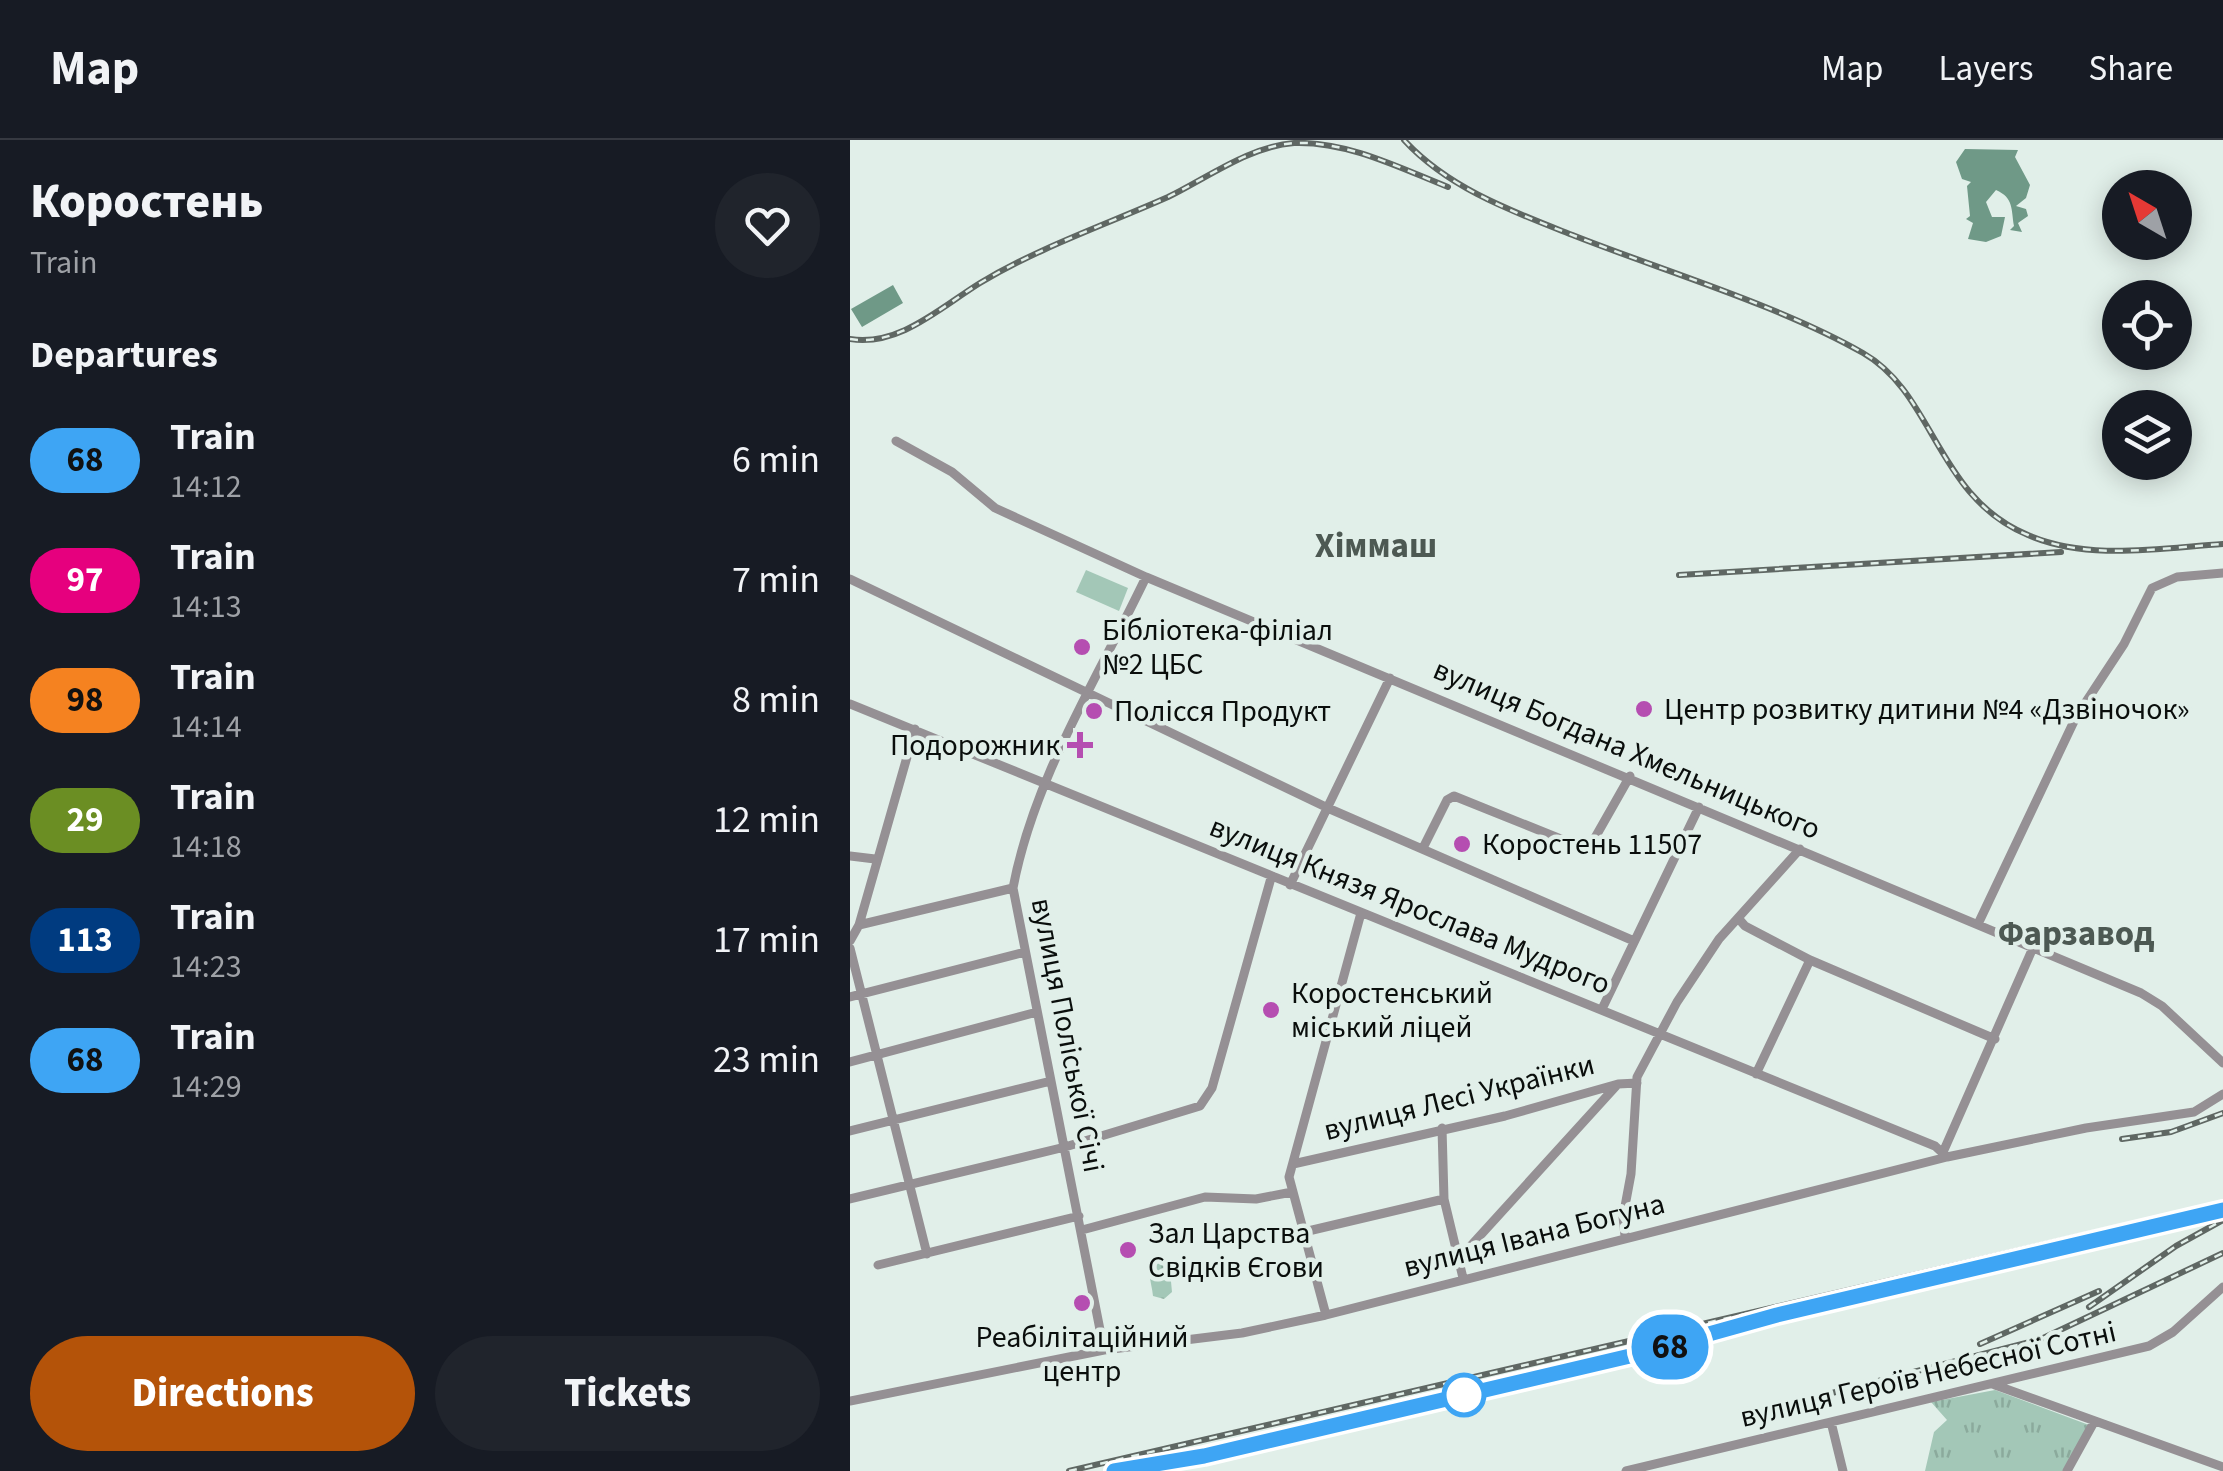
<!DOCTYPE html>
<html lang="en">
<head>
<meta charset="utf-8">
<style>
	:root { --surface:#171b24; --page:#20242c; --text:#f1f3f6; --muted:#9ea1a6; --line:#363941; --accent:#b45309 }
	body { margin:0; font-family:"Source Sans 3",sans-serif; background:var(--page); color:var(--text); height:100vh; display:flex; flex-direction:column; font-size:38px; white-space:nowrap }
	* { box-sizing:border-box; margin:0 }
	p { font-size:32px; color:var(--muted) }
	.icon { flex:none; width:55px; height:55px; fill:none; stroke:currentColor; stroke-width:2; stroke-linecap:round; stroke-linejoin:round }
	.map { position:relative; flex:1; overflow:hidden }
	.panel { display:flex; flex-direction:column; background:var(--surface); width:850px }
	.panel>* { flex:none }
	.badge { padding:0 20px; border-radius:32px; font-size:35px; line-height:65px }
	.needle { width:65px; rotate:321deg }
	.controls { position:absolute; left:1252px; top:30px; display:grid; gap:20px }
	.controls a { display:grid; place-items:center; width:90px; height:90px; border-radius:50%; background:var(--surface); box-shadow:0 5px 25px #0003; font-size:50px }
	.map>.badge { position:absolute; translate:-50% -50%; box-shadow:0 0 0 5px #fff }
	h2 { padding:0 30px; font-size:38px; line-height:90px }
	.round { display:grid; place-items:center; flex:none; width:105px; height:105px; border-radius:52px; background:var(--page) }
	.overview { display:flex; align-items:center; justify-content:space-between; height:170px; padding:0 30px }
	h1 { font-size:48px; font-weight:800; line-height:75px }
	.cta { display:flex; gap:20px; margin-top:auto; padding:20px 30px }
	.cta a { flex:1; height:115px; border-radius:60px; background:var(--accent); color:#fff; font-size:40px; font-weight:800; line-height:115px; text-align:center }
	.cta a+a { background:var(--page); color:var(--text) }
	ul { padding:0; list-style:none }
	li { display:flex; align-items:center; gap:30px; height:120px; padding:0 30px }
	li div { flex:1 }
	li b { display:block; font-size:38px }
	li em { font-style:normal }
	li .badge { min-width:110px; font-weight:700; text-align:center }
	header { display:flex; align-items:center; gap:60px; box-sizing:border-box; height:140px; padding:0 50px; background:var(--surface); border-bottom:2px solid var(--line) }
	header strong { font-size:48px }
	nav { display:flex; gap:55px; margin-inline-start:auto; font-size:35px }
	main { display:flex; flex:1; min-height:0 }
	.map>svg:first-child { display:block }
</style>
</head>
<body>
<header>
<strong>Map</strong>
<nav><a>Map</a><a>Layers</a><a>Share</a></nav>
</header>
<main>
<section class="panel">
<div class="overview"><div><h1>Коростень</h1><p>Train</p></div><a class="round"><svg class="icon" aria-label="heart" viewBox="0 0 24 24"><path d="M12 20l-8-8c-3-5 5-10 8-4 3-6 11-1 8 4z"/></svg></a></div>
<h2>Departures</h2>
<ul>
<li><span class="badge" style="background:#3ea5f4;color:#111">68</span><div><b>Train</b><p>14:12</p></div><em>6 min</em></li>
<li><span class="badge" style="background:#e6007e;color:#fff">97</span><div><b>Train</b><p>14:13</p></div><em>7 min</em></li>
<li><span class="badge" style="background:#f58220;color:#111">98</span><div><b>Train</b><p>14:14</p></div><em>8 min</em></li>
<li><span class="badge" style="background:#6b8e23;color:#fff">29</span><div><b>Train</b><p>14:18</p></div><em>12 min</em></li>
<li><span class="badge" style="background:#003b80;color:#fff">113</span><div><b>Train</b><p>14:23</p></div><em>17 min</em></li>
<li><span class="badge" style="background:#3ea5f4;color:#111">68</span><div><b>Train</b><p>14:29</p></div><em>23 min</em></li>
</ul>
<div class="cta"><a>Directions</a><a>Tickets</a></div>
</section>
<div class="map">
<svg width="1373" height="1331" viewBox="0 0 1373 1331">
	<defs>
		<pattern id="grass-tufts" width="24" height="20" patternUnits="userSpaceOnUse" patternTransform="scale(2.5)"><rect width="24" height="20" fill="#a3c7b7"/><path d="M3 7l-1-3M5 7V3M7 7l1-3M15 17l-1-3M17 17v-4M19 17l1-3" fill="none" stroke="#8baa9c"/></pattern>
		<pattern id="wetland-marsh" width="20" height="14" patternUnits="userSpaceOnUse" patternTransform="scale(2.5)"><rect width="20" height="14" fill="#a3c7b7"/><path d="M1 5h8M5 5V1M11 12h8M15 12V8" fill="none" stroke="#8baa9c"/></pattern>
	</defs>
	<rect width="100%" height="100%" fill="#e1efe9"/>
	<path fill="url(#grass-tufts)" d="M 1145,1250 L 1239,1285 L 1213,1331 L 1075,1331 L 1084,1292 L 1097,1280 L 1081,1262 Z"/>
	<path fill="url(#wetland-marsh)" d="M 305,1119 L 320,1131 L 322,1152 L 314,1159 L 303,1156 C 302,1143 295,1130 305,1119 Z"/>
	<path fill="#a3c7b7" d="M 236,430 L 278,448 L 269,471 L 226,452 Z"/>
	<path fill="#6f9987" d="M 1115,9 L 1168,10 L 1165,17 L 1180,45 L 1176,58 L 1166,66 L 1176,69 L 1178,76 L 1168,83 L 1172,92 L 1160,90 L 1164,86 C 1161,69 1164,58 1146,50 L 1136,62 L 1142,77 L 1155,77 L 1151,96 L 1136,102 L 1118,99 L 1123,83 L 1116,79 L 1120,76 L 1117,46 L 1121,42 L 1112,39 L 1106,22 Z
		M 43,145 L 53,163 L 12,187 L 1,169 Z"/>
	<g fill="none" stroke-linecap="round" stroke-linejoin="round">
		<path stroke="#959094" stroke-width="9" d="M 46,301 L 102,332 L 145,368 L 296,437 L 1291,853 L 1312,866 L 1373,923
			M 0,439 L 480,669 L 784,801
			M 0,564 L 1085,1006 L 1097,1017
			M 574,706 L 597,660 L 604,656 L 738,710 L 780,636
			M 0,716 L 25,719
			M 440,745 L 540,538
			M 888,778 L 895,786 L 960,820 L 1145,899
			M 1128,784 L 1226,577 L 1274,504 L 1302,448 L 1327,437 L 1373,433
			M 9,785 L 65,589
			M 0,801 L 9,785 L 163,748
			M 0,808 L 77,1114
			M 0,857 L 175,812
			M 752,869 L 849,667
			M 0,922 L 187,872
			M 906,934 L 960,820
			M 592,988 L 594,1059 L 613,1138
			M 0,991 L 201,941
			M 1094,1010 L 1182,810
			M 443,1024 L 655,976 L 768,944 L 787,943
			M 0,1059 L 215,1007 L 350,966 L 362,948 L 421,738
			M 232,1090 L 355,1057 L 406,1059 L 442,1052
			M 454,1092 L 594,1059
			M 775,1096 L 773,1077 L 781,1034 L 787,937 L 827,862 L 869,799 L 950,709
			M 607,1121 L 767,945
			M 28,1125 L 229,1076
			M 476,1175 L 439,1037 L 511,773
			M 254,1210 L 163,748 C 184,637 248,538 296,437
			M 1145,1245 L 1373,1327
			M 0,1261 L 254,1210 L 392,1193 L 476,1175 L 1097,1017 L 1236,988 L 1344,972 L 1373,954
			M 981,1282 L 993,1331
			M 776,1331 L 1299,1206 L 1323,1192 L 1373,1147
			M 1217,1331 L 1244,1282"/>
		<g stroke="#5f6763" stroke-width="6">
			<path id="rail" d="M 554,0 C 599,49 664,72 725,96 C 814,131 931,166 1013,213 C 1085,254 1086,357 1178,395 C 1238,421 1310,408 1373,404
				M 0,199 C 49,207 91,167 130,143 C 190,107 255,85 318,57 C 357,38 400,6 444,3 C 497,1 550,28 598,47
				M 829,435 L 1211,412
				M 1272,999 L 1321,992 L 1373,973
				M 1239,1167 L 1326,1106 L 1373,1080
				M 881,1191 L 994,1166
				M 1130,1204 L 1249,1151
				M 943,1263 L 1191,1199 L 1373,1113
				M 219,1331 L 1373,1063
				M 293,1331 L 889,1187"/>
		</g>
		<use href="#rail" stroke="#e1efe9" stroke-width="2.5" stroke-dasharray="8" stroke-linecap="butt"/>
	</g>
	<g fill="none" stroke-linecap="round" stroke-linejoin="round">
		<g stroke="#fff" stroke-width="22">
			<path id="line" d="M 264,1331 L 354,1316 L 780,1216 L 927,1175 L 1373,1070"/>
		</g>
		<use href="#line" stroke="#3ea5f4" stroke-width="15"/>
	</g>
	<g fill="#b54eb1" stroke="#e1efe9" stroke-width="4">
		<circle cx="232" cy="507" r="10"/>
		<circle cx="794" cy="569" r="10"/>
		<circle cx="244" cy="571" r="10"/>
		<path d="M225 590h10v10h10v10h-10v10h-10v-10h-10v-10h10z"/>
		<circle cx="612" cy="704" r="10"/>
		<circle cx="421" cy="870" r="10"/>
		<circle cx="278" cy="1110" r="10"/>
		<circle cx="232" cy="1163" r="10"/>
	</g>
	<circle fill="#fff" stroke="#3ea5f4" stroke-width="5" cx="614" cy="1255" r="20"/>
	<g text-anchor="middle" stroke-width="9" stroke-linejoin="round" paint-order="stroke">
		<g font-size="30" fill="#0a0e0c" stroke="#e1efe9" text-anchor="start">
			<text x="252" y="500">Бібліотека-філіал<tspan x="252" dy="34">№2 ЦБС</tspan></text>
			<text x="814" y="579">Центр розвитку дитини №4 «Дзвіночок»</text>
			<text x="264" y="581">Полісся Продукт</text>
			<text x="210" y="615" text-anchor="end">Подорожник</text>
			<text x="632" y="714">Коростень 11507</text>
			<text x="441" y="863">Коростенський<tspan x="441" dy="34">міський ліцей</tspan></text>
			<text x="298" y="1103">Зал Царства<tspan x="298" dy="34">Свідків Єгови</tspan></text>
			<text x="232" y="1207" text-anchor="middle">Реабілітаційний<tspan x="232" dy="34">центр</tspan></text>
		</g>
		<g font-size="30" fill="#0a0e0c" stroke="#e1efe9">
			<text transform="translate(777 609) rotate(23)" y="10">вулиця Богдана Хмельницького</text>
			<text transform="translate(560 765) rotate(22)" y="10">вулиця Князя Ярослава Мудрого</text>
			<text transform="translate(218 895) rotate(79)" y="10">вулиця Поліської Січі</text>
			<text transform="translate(609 957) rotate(-14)" y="10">вулиця Лесі Українки</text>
			<text transform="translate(684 1095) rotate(-14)" y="10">вулиця Івана Богуна</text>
			<text transform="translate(1078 1234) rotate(-13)" y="10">вулиця Героїв Небесної Сотні</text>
		</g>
		<g font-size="35" font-weight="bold" fill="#4d5953" stroke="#e1efe9">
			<text x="526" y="417">Хіммаш</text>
			<text x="1226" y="805">Фарзавод</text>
		</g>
	</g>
</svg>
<div class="controls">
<a><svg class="needle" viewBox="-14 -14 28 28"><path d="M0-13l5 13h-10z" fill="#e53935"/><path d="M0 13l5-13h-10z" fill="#9ea1a6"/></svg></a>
<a><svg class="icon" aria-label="locate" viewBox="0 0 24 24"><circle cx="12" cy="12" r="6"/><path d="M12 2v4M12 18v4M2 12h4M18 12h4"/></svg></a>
<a><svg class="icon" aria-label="layers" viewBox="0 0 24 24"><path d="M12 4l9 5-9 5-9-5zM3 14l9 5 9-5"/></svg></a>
</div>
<b class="badge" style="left:820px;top:1207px;background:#3ea5f4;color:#111">68</b>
</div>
</main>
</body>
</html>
